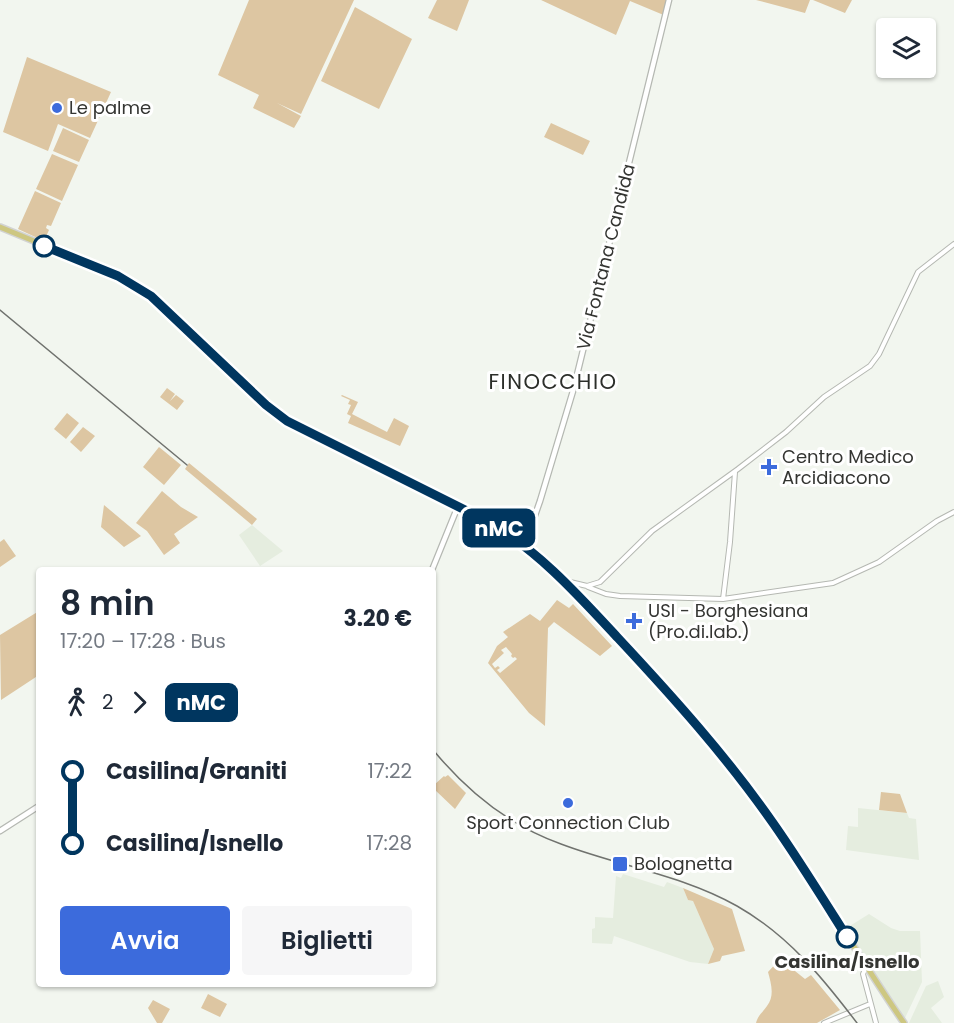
<!DOCTYPE html>
<html lang="it">
<head>
<meta charset="utf-8">
<style>
	:root { --surface:#fff; --page:#f6f6f7; --text:#1f2937; --muted:#747a83; --accent:#3c6bdc }
	body { margin:0; font-family:Poppins,sans-serif; background:var(--page); color:var(--text); height:100vh; display:flex; flex-direction:column; font-size:22px; white-space:nowrap }
	* { box-sizing:border-box; margin:0 }
	p { font-size:20px; color:var(--muted) }
	.icon { flex:none; width:33px; height:33px; fill:none; stroke:currentColor; stroke-width:2; stroke-linecap:round; stroke-linejoin:round }
	.map { position:relative; flex:1; overflow:hidden }
	.panel { position:absolute; left:36px; top:567px; width:400px; height:420px; display:flex; flex-direction:column; background:var(--surface); border-radius:6px; box-shadow:0 2px 4px #0004 }
	.panel>* { flex:none }
	.badge { padding:0 12px; border-radius:9px; font-size:21px; line-height:39px }
	.controls { position:absolute; left:876px; top:18px; display:grid; gap:12px }
	.controls a { display:grid; place-items:center; width:60px; height:60px; border-radius:6px; background:var(--surface); box-shadow:0 2px 4px #0004; font-size:30px }
	.map>.badge { position:absolute; translate:-50% -50%; box-shadow:0 0 0 3px #fff }
	.legs { display:flex; align-items:center; gap:9px; height:66px; padding:0 24px; font-size:20px }
	.legs p { margin-inline-start:auto }
	.summary { display:flex; align-items:center; justify-content:space-between; height:102px; padding:0 24px }
	h1 { font-size:33px; font-weight:600; line-height:45px }
	.primary-button { display:flex; gap:12px; margin-top:auto; padding:12px 24px }
	.primary-button a { flex:1; height:69px; border-radius:6px; background:var(--accent); color:#fff; font-size:24px; font-weight:600; line-height:69px; text-align:center }
	.primary-button a+a { background:var(--page); color:var(--text) }
	ul { padding:0 24px; list-style:none }
	li { display:flex; align-items:center; gap:21px; height:72px; font-size:22px }
	li i { display:grid; place-items:center; width:9px; height:100%; margin:0 8px; background:currentColor }
	li i::after { content:''; width:15px; height:15px; margin:-8px; border:4px solid; border-radius:50%; background:var(--surface) }
	li p { margin-inline-start:auto }
	li:first-child i { background:linear-gradient(#0000 50%,currentColor 0) }
	li:last-child i { background:linear-gradient(currentColor 50%,#0000 0) }
	.map>svg:first-child { display:block }
</style>
</head>
<body>
<div class="map">
<svg width="954" height="1023" viewBox="0 0 954 1023">
	<rect width="100%" height="100%" fill="#f2f6ef"/>
	<path fill="#e5eddf" d="M 252,525 L 283,551 L 260,566 L 239,535 Z
		M 858,808 L 907,813 L 909,818 L 916,819 L 919,860 L 846,850 L 848,826 L 858,827 Z
		M 623,874 L 664,887 L 667,882 L 683,888 L 688,900 L 693,901 L 714,949 L 708,964 L 690,962 L 614,936 L 612,944 L 592,943 L 592,929 L 595,928 L 595,917 L 613,918 L 616,876 L 621,878 Z
		M 869,914 L 891,928 L 900,931 L 920,931 L 922,982 L 905,1018 L 845,929 Z
		M 938,981 L 944,997 L 931,1008 L 942,1023 L 909,1023 L 926,986 Z"/>
	<path fill="#ddc6a2" fill-rule="evenodd" d="M 249,0 L 354,0 L 301,114 L 277,103 L 301,116 L 294,128 L 253,108 L 259,95 L 218,75 Z
		M 437,0 L 469,0 L 457,31 L 428,18 Z
		M 541,0 L 669,0 L 666,16 L 630,1 L 616,35 Z
		M 756,0 L 810,0 L 805,13 Z
		M 813,0 L 852,0 L 845,13 Z
		M 355,7 L 412,39 L 379,109 L 321,81 Z
		M 27,57 L 111,92 L 90,138 L 58,124 L 48,151 L 3,132 Z
		M 551,123 L 590,141 L 583,155 L 544,137 Z
		M 63,128 L 89,140 L 79,162 L 53,151 Z
		M 52,154 L 78,165 L 62,201 L 36,189 Z
		M 35,191 L 61,203 L 51,226 L 47,225 L 46,228 L 49,230 L 44,241 L 18,229 Z
		M 167,388 L 175,394 L 170,401 L 176,395 L 184,401 L 177,410 L 160,397 Z
		M 342,395 L 358,402 L 352,414 L 387,432 L 394,418 L 409,426 L 400,446 L 348,423 L 351,416 L 347,414 L 351,405 L 348,404 L 350,400 L 341,396 Z
		M 67,413 L 79,423 L 66,439 L 54,429 Z
		M 83,427 L 95,436 L 81,452 L 70,442 Z
		M 159,447 L 181,465 L 164,485 L 143,467 Z
		M 189,463 L 257,519 L 252,525 L 185,469 Z
		M 162,491 L 181,507 L 198,517 L 174,534 L 180,543 L 164,555 L 147,531 L 136,523 Z
		M 104,505 L 141,536 L 124,547 L 101,527 Z
		M 4,539 L 16,556 L 0,567 L 0,542 Z
		M 557,600 L 569,608 L 573,604 L 612,646 L 600,656 L 554,622 L 548,628 L 545,726 L 529,713 L 488,663 L 497,646 L 508,637 L 503,632 L 530,614 L 540,621 ZM 506,647 L 512,654 L 511,656 L 513,658 L 515,657 L 517,659 L 500,673 L 497,670 L 500,668 L 498,666 L 495,668 L 492,664 L 504,653 L 501,650 Z
		M 39,611 L 39,675 L 1,700 L 0,635 Z
		M 448,775 L 466,793 L 455,809 L 434,789 L 434,785 L 444,776 L 445,777 Z
		M 881,792 L 900,794 L 907,813 L 879,810 Z
		M 683,888 L 732,909 L 745,951 L 722,956 L 720,961 L 708,964 L 714,949 L 693,901 L 688,900 Z
		M 780,959 L 805,979 L 811,975 L 840,1010 L 817,1023 L 756,1023 C 758,1015 763,1012 767,1006 C 775,996 771,983 768,972 Z
		M 208,994 L 227,1004 L 220,1017 L 201,1008 Z
		M 153,1000 L 170,1009 L 162,1023 L 157,1023 L 148,1008 Z"/>
	<g fill="none" stroke-linecap="round" stroke-linejoin="round">
		<g stroke="#b5b8b2" stroke-width="6">
			<path id="tertiary" d="M 566,581 L 587,586 L 600,582 L 652,531 L 738,469 L 786,432 L 824,397 L 870,366 L 879,354 L 918,272 L 954,244
				M 588,587 L 606,594 L 620,596 L 723,599 L 833,583 L 879,562 L 937,521 L 954,512
				M 723,599 L 730,542 L 735,472
				M 866,967 L 863,974 L 876,1023
				M 824,1023 L 870,1004"/>
		</g>
		<g stroke="#b5b8b2" stroke-width="7">
			<path id="secondary" d="M 524,547 L 540,501 L 573,391 L 669,0
				M 432,570 L 458,506
				M 0,831 L 39,806"/>
		</g>
		<g stroke="#d2d3d2" stroke-width="8">
			<path id="primary" d="M 0,227 L 109,272 L 137,287 L 166,308 L 264,403 L 282,418 L 314,436 L 489,522 C 540,551 581,597 620,640 C 675,699 728,759 774,825 C 820,889 859,958 904,1023"/>
		</g>
		<use href="#tertiary" stroke="#fff" stroke-width="4"/>
		<use href="#secondary" stroke="#fff" stroke-width="4.5"/>
		<use href="#primary" stroke="#cdc781" stroke-width="5"/>
		<path stroke="#70726e" stroke-width="1.5" d="M 0,310 L 187,465
			M 434,751 C 468,792 510,826 561,844 C 619,866 682,875 737,906 C 788,935 822,977 857,1023"/>
	</g>
	<g fill="none" stroke-linecap="round" stroke-linejoin="round">
		<g stroke="#fff" stroke-width="14">
			<path id="line-1" d="M 44,246 L 118,276 L 151,296 L 266,405 L 287,421 L 487,521 C 538,550 579,596 618,638 C 673,697 727,757 773,823 C 799,860 823,899 847,937"/>
		</g>
		<use href="#line-1" stroke="#00365f" stroke-width="9"/>
	</g>
	<g fill="#3c6bdc" stroke="#fff" stroke-width="2">
		<circle cx="57" cy="108" r="6"/>
		<path d="M766 458h6v6h6v6h-6v6h-6v-6h-6v-6h6z"/>
		<path d="M631 612h6v6h6v6h-6v6h-6v-6h-6v-6h6z"/>
		<circle cx="568" cy="803" r="6"/>
		<rect x="612" y="856" width="16" height="16" rx="3"/>
	</g>
	<g fill="#fff" stroke="#00365f" stroke-width="3">
		<circle cx="44" cy="246" r="10"/>
		<circle cx="847" cy="937" r="10"/>
	</g>
	<g text-anchor="middle" stroke-width="6" stroke-linejoin="round" paint-order="stroke">
		<g font-size="18" fill="#343532" stroke="#fff" text-anchor="start">
			<text x="69" y="114">Le palme</text>
			<text x="782" y="463">Centro Medico<tspan x="782" dy="21">Arcidiacono</tspan></text>
			<text x="648" y="617">USI - Borghesiana<tspan x="648" dy="21">(Pro.di.lab.)</tspan></text>
			<text x="568" y="829" text-anchor="middle">Sport Connection Club</text>
			<text x="634" y="870">Bolognetta</text>
		</g>
		<g font-size="18" fill="#343532" stroke="#fff">
			<text transform="translate(606 257) rotate(-76)" y="6">Via Fontana Candida</text>
		</g>
		<g font-size="18" font-weight="bold" fill="#343532" stroke="#fff">
			<text x="847" y="968">Casilina/Isnello</text>
		</g>
		<g font-size="21" letter-spacing="1.5" fill="#2c2f2a" stroke="#fff">
			<text x="553" y="389">FINOCCHIO</text>
		</g>
	</g>
</svg>
<div class="controls">
<a><svg class="icon" aria-label="layers" viewBox="0 0 24 24"><path d="M12 4l9 5-9 5-9-5zM3 14l9 5 9-5"/></svg></a>
</div>
<b class="badge" style="left:499px;top:528px;background:#00365f;color:#fff">nMC</b>
<section class="panel">
<div class="summary"><div><h1>8 min</h1><p>17:20 – 17:28 · Bus</p></div><b>3.20 €</b></div>
<div class="legs"><svg class="icon" aria-label="walk" viewBox="0 0 24 24"><circle cx="13" cy="4" r="2"/><path d="M13 8l-2 6 4 7M11 14l-3 7M7 12l3-4h3l4 4"/></svg>2<svg class="icon" aria-label="forward" viewBox="0 0 24 24"><path d="M9 5l7 7-7 7"/></svg><b class="badge" style="background:#00365f;color:#fff">nMC</b></div>
<ul>
<li><i style="color:#00365f"></i><b>Casilina/Graniti</b><p>17:22</p></li>
<li><i style="color:#00365f"></i><b>Casilina/Isnello</b><p>17:28</p></li>
</ul>
<div class="primary-button"><a>Avvia</a><a>Biglietti</a></div>
</section>
</div>
</body>
</html>
